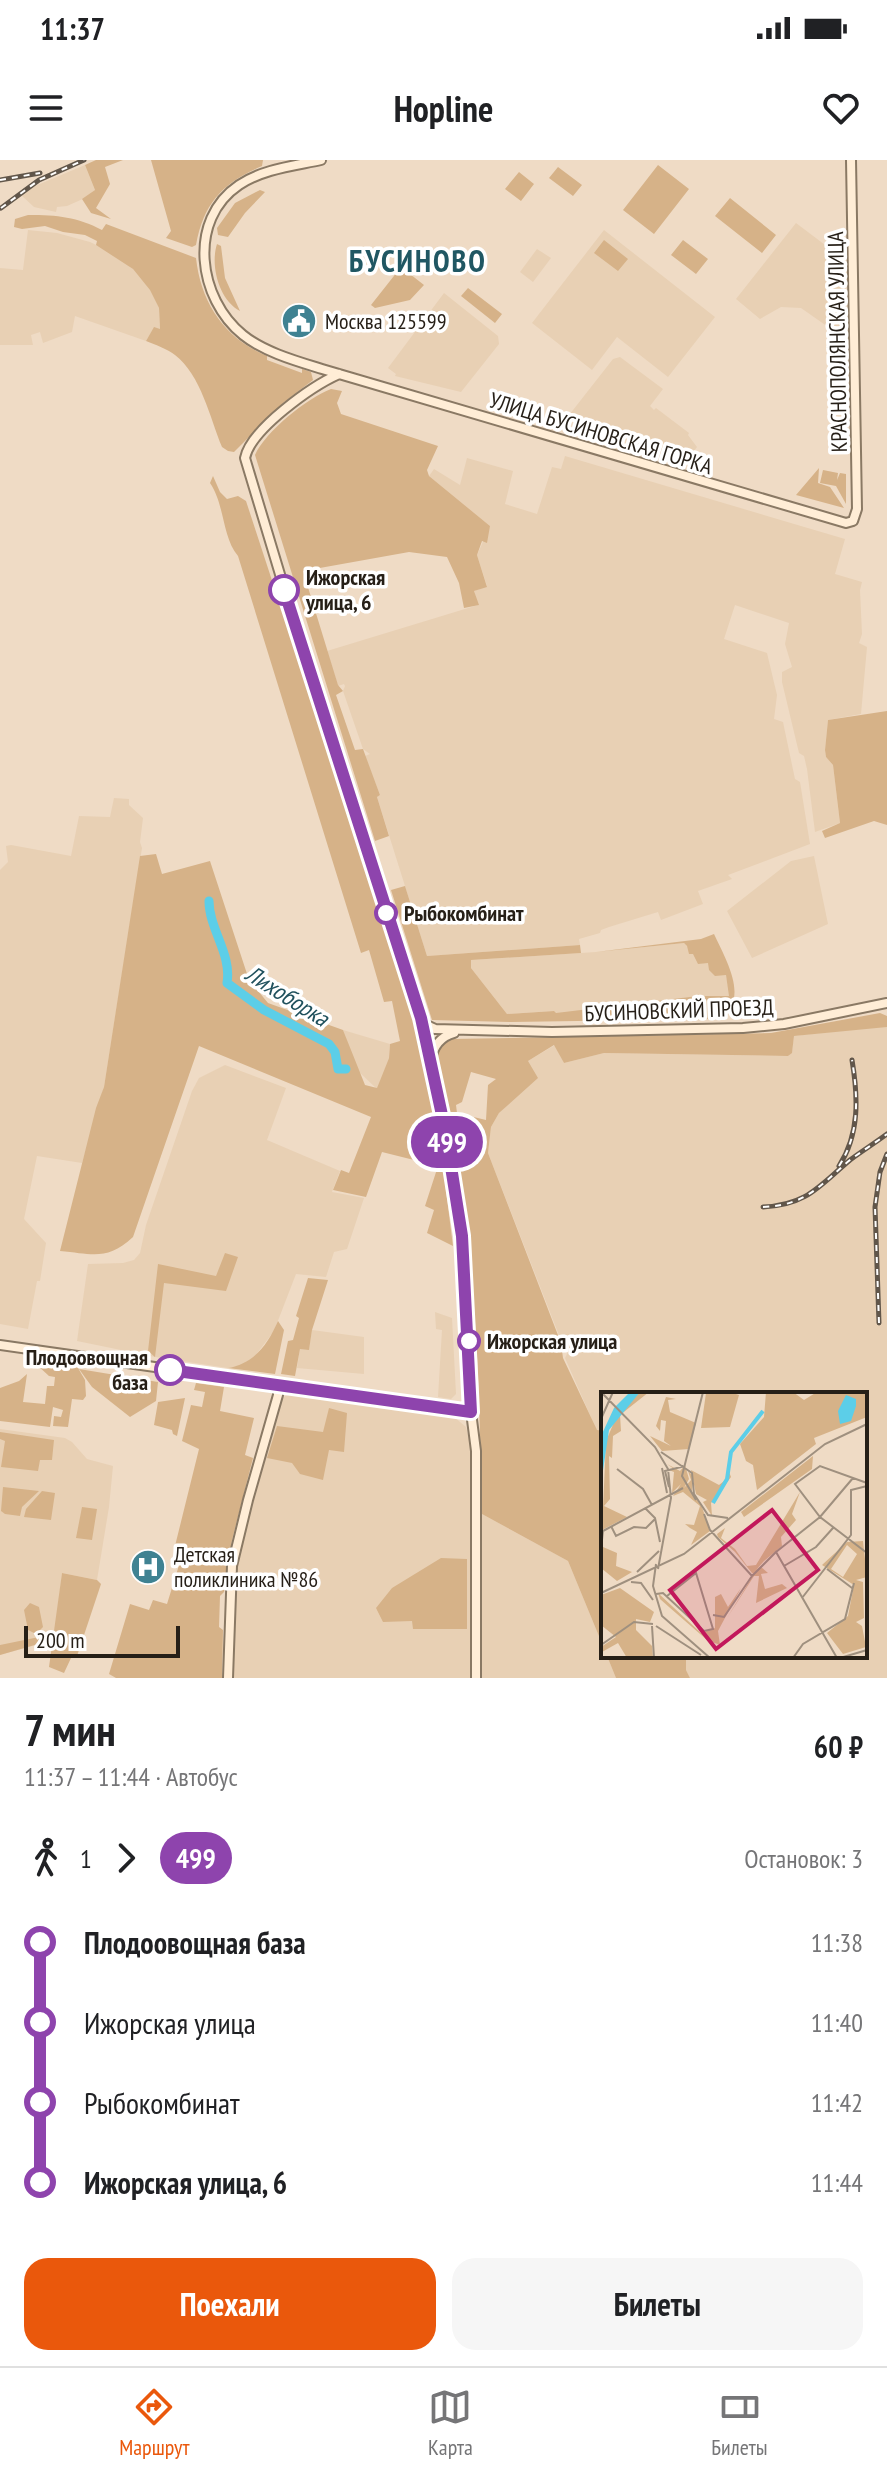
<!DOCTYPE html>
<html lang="ru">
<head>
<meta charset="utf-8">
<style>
	:root { --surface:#fff; --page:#f6f6f6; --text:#202124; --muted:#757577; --line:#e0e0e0; --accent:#ea580c }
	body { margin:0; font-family:"PT Sans Narrow",sans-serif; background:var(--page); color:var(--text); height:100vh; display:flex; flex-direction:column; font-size:30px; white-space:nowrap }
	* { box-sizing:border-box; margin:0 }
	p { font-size:26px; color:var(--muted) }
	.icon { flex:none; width:44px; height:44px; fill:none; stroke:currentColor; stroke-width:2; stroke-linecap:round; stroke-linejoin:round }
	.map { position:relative; height:1518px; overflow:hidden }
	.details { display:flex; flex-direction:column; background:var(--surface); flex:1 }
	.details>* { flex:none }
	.badge { padding:0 16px; border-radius:26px; font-size:28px; line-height:52px }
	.scale { position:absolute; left:24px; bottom:20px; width:156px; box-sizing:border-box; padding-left:8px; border:4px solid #261f17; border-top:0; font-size:22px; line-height:28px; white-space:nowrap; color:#261f17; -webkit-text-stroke:6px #fff; paint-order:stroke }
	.map>.badge { position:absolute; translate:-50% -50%; box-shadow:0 0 0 4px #fff }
	.legs { display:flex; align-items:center; gap:12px; height:88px; padding:0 24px; font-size:26px }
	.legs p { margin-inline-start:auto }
	.head { display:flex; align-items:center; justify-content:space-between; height:136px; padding:0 24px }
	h1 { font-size:44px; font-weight:700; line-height:60px }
	.cta { display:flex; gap:16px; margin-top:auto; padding:16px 24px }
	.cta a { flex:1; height:92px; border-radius:24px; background:var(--accent); color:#fff; font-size:32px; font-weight:700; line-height:92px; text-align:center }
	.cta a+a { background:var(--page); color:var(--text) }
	ul { padding:0 24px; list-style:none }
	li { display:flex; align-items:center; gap:28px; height:80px; font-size:30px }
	li i { display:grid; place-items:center; width:12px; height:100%; margin:0 10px; background:currentColor }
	li i::after { content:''; width:20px; height:20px; margin:-10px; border:6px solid; border-radius:50%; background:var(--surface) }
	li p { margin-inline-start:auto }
	li:first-child i { background:linear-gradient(#0000 50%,currentColor 0) }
	li:last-child i { background:linear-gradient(currentColor 50%,#0000 0) }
	.status { display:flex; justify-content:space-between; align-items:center; height:56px; padding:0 40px; background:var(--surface); direction:ltr }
	.status svg { height:22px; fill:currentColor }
	header { display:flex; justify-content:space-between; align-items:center; height:104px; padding:0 24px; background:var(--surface); font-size:36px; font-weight:700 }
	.tabs { display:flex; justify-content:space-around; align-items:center; height:112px; border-top:2px solid var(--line); background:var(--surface); font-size:22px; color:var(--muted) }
	.tabs a { display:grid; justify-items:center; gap:4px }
	.tabs .active { color:var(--accent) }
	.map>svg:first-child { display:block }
</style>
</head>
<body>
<div class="status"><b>11:37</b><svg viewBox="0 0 49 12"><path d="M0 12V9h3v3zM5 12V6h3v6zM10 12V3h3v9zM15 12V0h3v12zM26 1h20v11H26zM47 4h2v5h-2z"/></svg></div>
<header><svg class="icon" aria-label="menu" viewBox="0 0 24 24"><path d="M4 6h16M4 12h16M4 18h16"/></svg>Hopline<svg class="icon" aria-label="heart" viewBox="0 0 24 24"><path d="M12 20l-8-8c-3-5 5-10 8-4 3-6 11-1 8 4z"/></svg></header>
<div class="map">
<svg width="887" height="1518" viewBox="0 0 887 1518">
	<rect width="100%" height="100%" fill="#efdbc5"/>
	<path fill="#e8d0b4" d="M 85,5 L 95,30 L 85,38 L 67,46 L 57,47 L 56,52 L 34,47 L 21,35 L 28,29 Z
		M 796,63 L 841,97 L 841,176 L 801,148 L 781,147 L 760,159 L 736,139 Z
		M 28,70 L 57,73 L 90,82 L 111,92 L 133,109 L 151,130 L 159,148 L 160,170 L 154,168 L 146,181 L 75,156 L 72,172 L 43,183 L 40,172 L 31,175 L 33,185 L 0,185 L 0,108 L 23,110 Z
		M 604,70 L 715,157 L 668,217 L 617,177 L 592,210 L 532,163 Z
		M 537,89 L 551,98 L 533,122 L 520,112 Z
		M 444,133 L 498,176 L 499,184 L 461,232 L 395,216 L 396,214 L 388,208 Z
		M 620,197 L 663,229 L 650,246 L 654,250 L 656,248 L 689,273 L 688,275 L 697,287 L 686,302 L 653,292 L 626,277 L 622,282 L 566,259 L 613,199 Z
		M 565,296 L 845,379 L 835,414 L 862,422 L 860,430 L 862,474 L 859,483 L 867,487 L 861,554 L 828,560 L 825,590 L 826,597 L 833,605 L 840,663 L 815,672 L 807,609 L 804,596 L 799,593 L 782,522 L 782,512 L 792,507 L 785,484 L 789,463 L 735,445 L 724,479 L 767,493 L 777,535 L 774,559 L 783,562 L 795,619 L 800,622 L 810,684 L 728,715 L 732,719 L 698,731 L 703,744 L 661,760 L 658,752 L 609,767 L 601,770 L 600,773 L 579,779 L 580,785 L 427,796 L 377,637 L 380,635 L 365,596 L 370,594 L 363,589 L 343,531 L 345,526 L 344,524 L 338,526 L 327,491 L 478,445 L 474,431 L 487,426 L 477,395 L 490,366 L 429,316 L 434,309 L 460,325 L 467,298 L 513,311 L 505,344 L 537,354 L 552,307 L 561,309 Z
		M 114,638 L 129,639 L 129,645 L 143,658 L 140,682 L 142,688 L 104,927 L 82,1003 L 37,996 L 24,1059 L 46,1083 L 40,1121 L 37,1121 L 28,1169 L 0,1164 L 0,710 L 8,702 L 6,686 L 11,685 L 71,696 L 79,656 L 110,657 Z
		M 814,696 L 828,764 L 752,798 L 727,751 L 791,701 Z
		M 684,783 L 693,793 L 726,815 L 730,836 L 698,836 L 556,854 L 553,851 L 507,854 L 471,808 L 471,800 L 596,792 Z
		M 880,866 L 887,867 L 887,1518 L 690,1518 L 686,1510 L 686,1496 L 865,1496 L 865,1234 L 603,1234 L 603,1271 L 597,1271 L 565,1198 L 570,1188 L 562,1183 L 488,993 L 491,967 L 499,953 L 516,936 L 528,901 L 555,885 L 564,903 L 604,893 L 788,896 L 792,892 L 794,876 Z
		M 343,870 L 390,884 L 389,898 L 377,929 L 358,911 Z
		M 225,905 L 286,928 L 267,980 L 340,1011 L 332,1032 L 364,1038 L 347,1089 L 334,1092 L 326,1117 L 296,1114 L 274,1171 L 255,1196 L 242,1205 L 228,1208 L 155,1197 L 77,1181 L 88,1104 L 123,1103 L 134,1100 L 140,1093 L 146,1065 L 192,931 L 199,918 Z
		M 435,1152 L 452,1158 L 456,1234 L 451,1239 L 438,1237 L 442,1170 L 436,1169 Z
		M 312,1170 L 364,1177 L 364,1214 L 297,1208 L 300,1188 L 309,1189 Z
		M 292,1234 L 453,1256 L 466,1267 L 470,1283 L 470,1518 L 233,1518 L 237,1405 L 262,1305 L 282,1240 L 285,1236 Z
		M 0,1269 L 65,1278 L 72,1282 L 87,1299 L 113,1306 L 109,1347 L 97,1420 L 62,1413 L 54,1480 L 0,1495 Z
		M 482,1354 L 568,1401 L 603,1486 L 603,1496 L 607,1496 L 616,1518 L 480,1518 Z"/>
	<path fill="#d6b288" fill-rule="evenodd" d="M 96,0 L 123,0 L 105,7 L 110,24 L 96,48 L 111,59 L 91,53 L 82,39 L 95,30 L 85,5 Z
		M 151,0 L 263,0 L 262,6 C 223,23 204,42 196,85 L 192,87 L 166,78 L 171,71 Z
		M 658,5 L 689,29 L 654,74 L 623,50 Z
		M 558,7 L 582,25 L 573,36 L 549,18 Z
		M 519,12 L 534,24 L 521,41 L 505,29 Z
		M 260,30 L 265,32 L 245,53 L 228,77 L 218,75 L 217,68 L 235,43 Z
		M 730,38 L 776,75 L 762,93 L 715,56 Z
		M 28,55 C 58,55 77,57 102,70 L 106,64 L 196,98 C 201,143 224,178 267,196 L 267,200 L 302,213 L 302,209 L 311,212 L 313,220 L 283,243 L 234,292 L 228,291 L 222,287 C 210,258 201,215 175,195 C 167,189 156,185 146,181 L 154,167 L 160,169 L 159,148 L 150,130 L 133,109 L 96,85 L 97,81 L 85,75 L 63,72 L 45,66 L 22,69 L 14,67 L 15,59 Z
		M 604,80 L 628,99 L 618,111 L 594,93 Z
		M 683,80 L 708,99 L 696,114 L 671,95 Z
		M 217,84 L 221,86 L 225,118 L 240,151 C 219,140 210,106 217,84 Z
		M 401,107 L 424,125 L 410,140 L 375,148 L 371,145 Z
		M 468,128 L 502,154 L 495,163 L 461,136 Z
		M 331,229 L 342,231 L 337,243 L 341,254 L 438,286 L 427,310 L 429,316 L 490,366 L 487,383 L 482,381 L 477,395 L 487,427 L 474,431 L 479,445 L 464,448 L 459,423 L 447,397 L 409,392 L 303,411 L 338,525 L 343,531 L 336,535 L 355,590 L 363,589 L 380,635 L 377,637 L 389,676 L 375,681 L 255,295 C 265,272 307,238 331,229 Z
		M 819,308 L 818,323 L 830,327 L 844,348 L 796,335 Z
		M 823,310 L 838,313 L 837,320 L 840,313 L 846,314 L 846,344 L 836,326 L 820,323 Z
		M 213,316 L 220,332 L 227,339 L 238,336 L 246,341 L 416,860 L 443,1007 L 453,1086 L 427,1073 L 434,1050 L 425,1046 L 438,1006 L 382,992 L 366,1037 L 333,1030 L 341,1010 L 349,1013 L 371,957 L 199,886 L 133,1077 C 107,1101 93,1094 60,1091 L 96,948 L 104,927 L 140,696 L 156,694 L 162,714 L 210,701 L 249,820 L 268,843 L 343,870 L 365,925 L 377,928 L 389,898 L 390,884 L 400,881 L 392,841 L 384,842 L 369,790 L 361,793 L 238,396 C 222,377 225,345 210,323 Z
		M 887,551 L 887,665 L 874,661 L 825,678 L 822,671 L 840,663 L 833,605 L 826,597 L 825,590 L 828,560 Z
		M 405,726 L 427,796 L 580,785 L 581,793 L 471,800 L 471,808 L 507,854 L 554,851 L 556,853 L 698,836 L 729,836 L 726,815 L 715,816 L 709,810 L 708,803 L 698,804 L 693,794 L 689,794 L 687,786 L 684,783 L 596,792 L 701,779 L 714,774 C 726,800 755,848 711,859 L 511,862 L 432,860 L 391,730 Z
		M 880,853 L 887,856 L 887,867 L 794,876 L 792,893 L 788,896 L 604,893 L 564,903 L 554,885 L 528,901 L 538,918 L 499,953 L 491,967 L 488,993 L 561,1183 L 563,1198 L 597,1270 L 603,1271 L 603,1486 L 568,1401 L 482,1354 C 480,1263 478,1170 468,1080 C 460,1018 448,959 436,899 L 436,889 L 451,879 L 771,873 ZM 471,912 L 496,919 L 488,925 L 486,960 L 457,953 L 456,945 L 462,942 Z
		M 225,1093 L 238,1097 L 226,1131 L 164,1123 L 155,1197 L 148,1191 L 158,1104 L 216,1116 Z
		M 308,1118 L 328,1120 L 312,1170 L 309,1190 L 300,1189 L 295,1216 L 281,1214 L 288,1181 L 293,1180 L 299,1158 L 296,1156 Z
		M 278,1161 L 284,1170 L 275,1214 L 228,1208 C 254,1204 268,1184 278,1161 Z
		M 38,1202 L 78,1208 L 85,1220 L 86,1236 L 83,1240 L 72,1239 L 68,1267 L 53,1266 L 54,1256 L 61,1257 L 63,1250 L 53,1247 L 50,1267 L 0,1261 L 0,1228 L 19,1221 L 27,1214 L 23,1242 L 45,1244 L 47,1226 L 54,1226 L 55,1217 L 49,1216 L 37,1205 Z
		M 79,1209 L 158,1222 L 156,1241 L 130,1257 L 92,1227 Z
		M 196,1223 L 224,1227 L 220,1251 L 254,1258 L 245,1295 L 253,1298 L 232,1380 L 224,1432 L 220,1436 L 219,1467 L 223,1470 L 222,1518 L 116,1518 L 109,1514 L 130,1444 L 149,1450 L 153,1440 L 167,1444 L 184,1389 L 175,1386 L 199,1289 L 182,1281 L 191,1245 L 202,1247 L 205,1232 L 194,1230 Z
		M 185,1238 L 177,1276 L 173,1274 L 172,1270 L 154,1265 L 158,1242 Z
		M 329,1248 L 347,1253 L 344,1292 L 329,1290 L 323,1320 L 300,1314 L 292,1303 L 267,1298 L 277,1266 L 323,1272 Z
		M 0,1272 L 54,1280 L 52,1300 L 40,1300 L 38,1311 L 1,1307 L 5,1281 L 0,1279 Z
		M 3,1327 L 39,1331 L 22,1347 L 20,1356 L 5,1354 L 1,1351 Z
		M 42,1331 L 55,1333 L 51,1360 L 24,1357 L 26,1349 Z
		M 82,1347 L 97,1349 L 92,1380 L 76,1378 Z
		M 441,1398 L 467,1399 L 467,1469 L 413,1469 L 412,1461 L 383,1462 L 376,1448 L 392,1428 Z
		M 62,1413 L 97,1420 L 101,1424 L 77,1496 L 71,1498 L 64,1513 L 49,1507 Z
		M 30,1443 L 39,1447 L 43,1467 L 36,1474 L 28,1470 L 24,1450 Z
		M 44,1476 L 45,1482 L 0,1495 L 0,1485 Z
		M 607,1496 L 686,1496 L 686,1510 L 690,1518 L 616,1518 Z"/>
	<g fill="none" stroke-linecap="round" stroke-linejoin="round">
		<path stroke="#5ccee8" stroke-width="9" d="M 209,741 C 209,769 232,794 227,823 L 264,850 L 329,884 L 335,892 L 338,909 L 346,909"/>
		<g stroke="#8a7964" stroke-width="12">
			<path id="secondary" d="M 321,0 C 293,6 263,9 239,25 C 187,60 198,139 243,175 C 264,192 296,201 322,209 L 846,363 L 853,361 L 857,349 L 851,0
				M 339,214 C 312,226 251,269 245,298 L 294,461 L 418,848 L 445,969 L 462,1076 L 471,1252 L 476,1291 L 476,1518
				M 422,863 L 435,869 L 552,872 L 743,868 L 784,864 L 887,843
				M 431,900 C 433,886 440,877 454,873
				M 0,1185 L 471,1252
				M 228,1518 L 232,1406 L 248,1340 L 278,1235 L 278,1225"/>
		</g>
		<use href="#secondary" stroke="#ffedd6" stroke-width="8"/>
		<g stroke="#61564a" stroke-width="5">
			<path id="rail" d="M 0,20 L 40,13
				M 1,48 L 39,20 L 84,0
				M 839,1006 C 860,974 858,936 852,900
				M 763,1047 C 807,1045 819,1026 850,1000 C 862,991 875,983 887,974
				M 879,1163 L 875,1047 L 880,1012 L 887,994"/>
		</g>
		<use href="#rail" stroke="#fff" stroke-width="2" stroke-dasharray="6" stroke-linecap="butt"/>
	</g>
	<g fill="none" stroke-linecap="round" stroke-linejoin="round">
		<g stroke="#fff" stroke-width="18">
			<path id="line-1" d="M 170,1210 L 471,1252 L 462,1076 L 445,969 L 421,858 L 284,430"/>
		</g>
		<use href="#line-1" stroke="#8e44ad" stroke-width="12"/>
	</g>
	<defs>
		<g id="civic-disc" transform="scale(1.8)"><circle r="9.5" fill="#3f8292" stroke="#fff"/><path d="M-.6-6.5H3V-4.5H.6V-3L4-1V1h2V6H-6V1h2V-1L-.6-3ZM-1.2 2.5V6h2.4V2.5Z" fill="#fff"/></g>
		<g id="hospital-disc" transform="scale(1.8)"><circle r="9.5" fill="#3f8292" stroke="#fff"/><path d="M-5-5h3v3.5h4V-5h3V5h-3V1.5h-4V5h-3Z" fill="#fff"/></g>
	</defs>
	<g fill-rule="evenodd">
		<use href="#civic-disc" x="299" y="161"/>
		<use href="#hospital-disc" x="148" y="1407"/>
	</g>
	<g fill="#fff" stroke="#8e44ad" stroke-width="4">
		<circle cx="284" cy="430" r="14"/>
		<circle cx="386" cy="753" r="10"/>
		<circle cx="469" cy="1181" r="10"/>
		<circle cx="170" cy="1210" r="14"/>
	</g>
	<g text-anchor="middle" stroke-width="7" stroke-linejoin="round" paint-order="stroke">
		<g font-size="22" fill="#261f17" stroke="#fff" text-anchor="start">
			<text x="325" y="169">Москва 125599</text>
			<text x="174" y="1402">Детская<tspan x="174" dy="25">поликлиника №86</tspan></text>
		</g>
		<g font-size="22" fill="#261f17" stroke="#fff">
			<text transform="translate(837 182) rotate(-91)" y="8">КРАСНОПОЛЯНСКАЯ УЛИЦА</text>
			<text transform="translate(601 273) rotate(17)" y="8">УЛИЦА БУСИНОВСКАЯ ГОРКА</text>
			<text transform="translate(679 850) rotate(-2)" y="8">БУСИНОВСКИЙ ПРОЕЗД</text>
		</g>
		<g font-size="22" font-weight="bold" fill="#261f17" stroke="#fff" text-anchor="start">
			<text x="306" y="425">Ижорская<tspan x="306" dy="25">улица, 6</tspan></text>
			<text x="404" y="761">Рыбокомбинат</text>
			<text x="487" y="1189">Ижорская улица</text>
			<text x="148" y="1205" text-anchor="end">Плодоовощная<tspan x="148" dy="25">база</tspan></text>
		</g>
		<g font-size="24" font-style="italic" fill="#1f505c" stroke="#fff">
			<text transform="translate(287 836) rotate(32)" y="8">Лихоборка</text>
		</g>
		<g font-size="30" font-weight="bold" letter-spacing="2" fill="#205763" stroke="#fff">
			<text x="418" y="112">БУСИНОВО</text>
		</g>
	</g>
	<g transform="translate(601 1232)">
		<rect width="266" height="266" fill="#efdbc5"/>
		<path d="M 39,0 L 48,0 L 19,23 L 20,39 L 12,44 L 11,66 L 8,64 L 9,107 L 3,114 L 26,125 L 1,138 L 5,49 L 17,21 ZM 129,0 L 138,3 L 129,35 L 100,36 L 105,1 ZM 165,0 L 192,0 L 203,8 L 216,0 L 264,1 L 266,25 L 213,46 L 215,52 L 156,98 L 152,73 L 145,69 L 139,52 L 163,25 ZM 65,5 L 75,7 L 67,8 L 69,20 L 95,31 L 88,57 L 61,59 L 49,44 L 70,54 L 63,49 L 65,29 L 60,28 L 59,39 L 55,34 ZM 212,64 L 211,77 L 143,125 L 140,120 ZM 66,72 L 79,79 L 84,73 L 88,87 L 83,96 L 90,88 L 87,79 L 91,83 L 91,100 L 101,115 L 109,139 L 90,153 L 96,140 L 89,136 L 84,132 L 93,133 L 99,114 L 82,100 L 72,104 L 80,92 L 71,101 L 73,80 L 68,78 L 73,77 ZM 127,77 L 130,85 L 110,111 L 111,124 L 102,110 L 106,108 L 95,102 L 90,78 L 118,93 L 127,86 ZM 199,100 L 191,122 L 195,128 L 180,145 L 181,154 L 163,169 L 155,178 L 165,170 L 160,175 L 167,181 L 160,182 L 164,197 L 181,192 L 186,196 L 155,211 L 158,184 L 153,184 L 126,226 L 153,182 L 151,181 L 134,160 L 117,145 L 116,142 L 124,136 L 120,146 L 134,157 L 146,174 L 155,173 ZM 262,149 L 266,185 L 255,188 L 262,190 L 263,226 L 255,230 L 261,234 L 265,255 L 242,262 L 226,241 L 247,224 L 253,193 L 221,173 L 246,150 ZM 246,153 L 256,162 L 242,185 L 230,177 ZM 2,155 L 16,161 L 15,174 L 31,180 L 16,189 L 0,176 ZM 19,196 L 53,220 L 49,230 L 35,227 L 35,238 L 51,254 L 52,266 L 26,266 L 17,251 L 1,260 L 0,255 L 15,245 L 0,233 L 0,203 ZM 140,196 L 117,239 L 119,253 L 106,248 L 68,215 L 59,207 L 57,201 L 100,241 L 114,236 L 114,205 L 120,202 L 127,215 Z" fill="#d6b288" fill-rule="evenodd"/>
		<path d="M 29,0 L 39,0 L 8,38 L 0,92 L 0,44 L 13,16 ZM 245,3 L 255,7 L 255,14 L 250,29 L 239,32 L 237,19 Z" fill="#5ccee8"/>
		<path fill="none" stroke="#5ccee8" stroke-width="4" d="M 112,111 L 126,87 L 130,60 L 162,19"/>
		<path fill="none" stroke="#9f907f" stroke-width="2" d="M 0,0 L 54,55 L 67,77 L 70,106 L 57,177M 0,27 L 12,0M 60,60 L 91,81 L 93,102 L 107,123 L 127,126M 61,76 L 66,101M 16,77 L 42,97 L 51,113M 266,91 L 219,74 L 194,92 L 219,125 L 266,161M 68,95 L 64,79 L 84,74M 95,108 L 81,84 L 102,0M 44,116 L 54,126 L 59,150M 103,122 L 109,138 L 151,184 L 175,160 L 236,266M 10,134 L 15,144 L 33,135 L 45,136 L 54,127M 0,157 L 2,139 L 82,96M 175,160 L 219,125 L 252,86M 55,172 L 52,194 L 61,224 L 109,266M 183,174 L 215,155 L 232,136M 226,177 L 251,196M 36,180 L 58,159M 266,185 L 266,249M 30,190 L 40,191 L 52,208M 0,201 L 83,162 L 224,52 L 266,32M 55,202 L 62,201 L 103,239 L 112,237 L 95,181 L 66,204M 201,206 L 250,143 L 250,98 L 266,94M 112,223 L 123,225 L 151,184M 51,234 L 53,266M 55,234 L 100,263M 0,253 L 33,230 L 52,232M 192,266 L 202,252 L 244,227 L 253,191M 239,266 L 266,258"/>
		<path fill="#c2185b" fill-opacity="0.15" stroke="#c2185b" stroke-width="4" d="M 171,118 L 217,178 L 115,257 L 69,198 Z"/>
		<rect width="266" height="266" fill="none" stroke="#261f17" stroke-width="4"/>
	</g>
</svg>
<div class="scale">200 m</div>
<b class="badge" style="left:447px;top:982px;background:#8e44ad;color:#fff">499</b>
</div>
<section class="details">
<div class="head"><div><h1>7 мин</h1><p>11:37 – 11:44 · Автобус</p></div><b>60 ₽</b></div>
<div class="legs"><svg class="icon" aria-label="walk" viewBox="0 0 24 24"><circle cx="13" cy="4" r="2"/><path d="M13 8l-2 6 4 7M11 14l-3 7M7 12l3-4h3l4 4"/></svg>1<svg class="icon" aria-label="forward" viewBox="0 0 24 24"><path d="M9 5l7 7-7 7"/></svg><b class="badge" style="background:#8e44ad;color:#fff">499</b><p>Остановок: 3</p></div>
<ul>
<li><i style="color:#8e44ad"></i><b>Плодоовощная база</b><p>11:38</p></li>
<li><i style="color:#8e44ad"></i><span>Ижорская улица</span><p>11:40</p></li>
<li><i style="color:#8e44ad"></i><span>Рыбокомбинат</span><p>11:42</p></li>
<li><i style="color:#8e44ad"></i><b>Ижорская улица, 6</b><p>11:44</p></li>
</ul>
<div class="cta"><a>Поехали</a><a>Билеты</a></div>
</section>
<nav class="tabs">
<a class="active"><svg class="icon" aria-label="directions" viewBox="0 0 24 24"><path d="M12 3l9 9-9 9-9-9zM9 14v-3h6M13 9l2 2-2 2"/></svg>Маршрут</a>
<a><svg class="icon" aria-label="map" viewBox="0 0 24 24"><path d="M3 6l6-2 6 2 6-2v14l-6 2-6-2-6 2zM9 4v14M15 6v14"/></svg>Карта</a>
<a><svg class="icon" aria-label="tickets" viewBox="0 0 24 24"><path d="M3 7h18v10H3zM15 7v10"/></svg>Билеты</a>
</nav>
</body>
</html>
